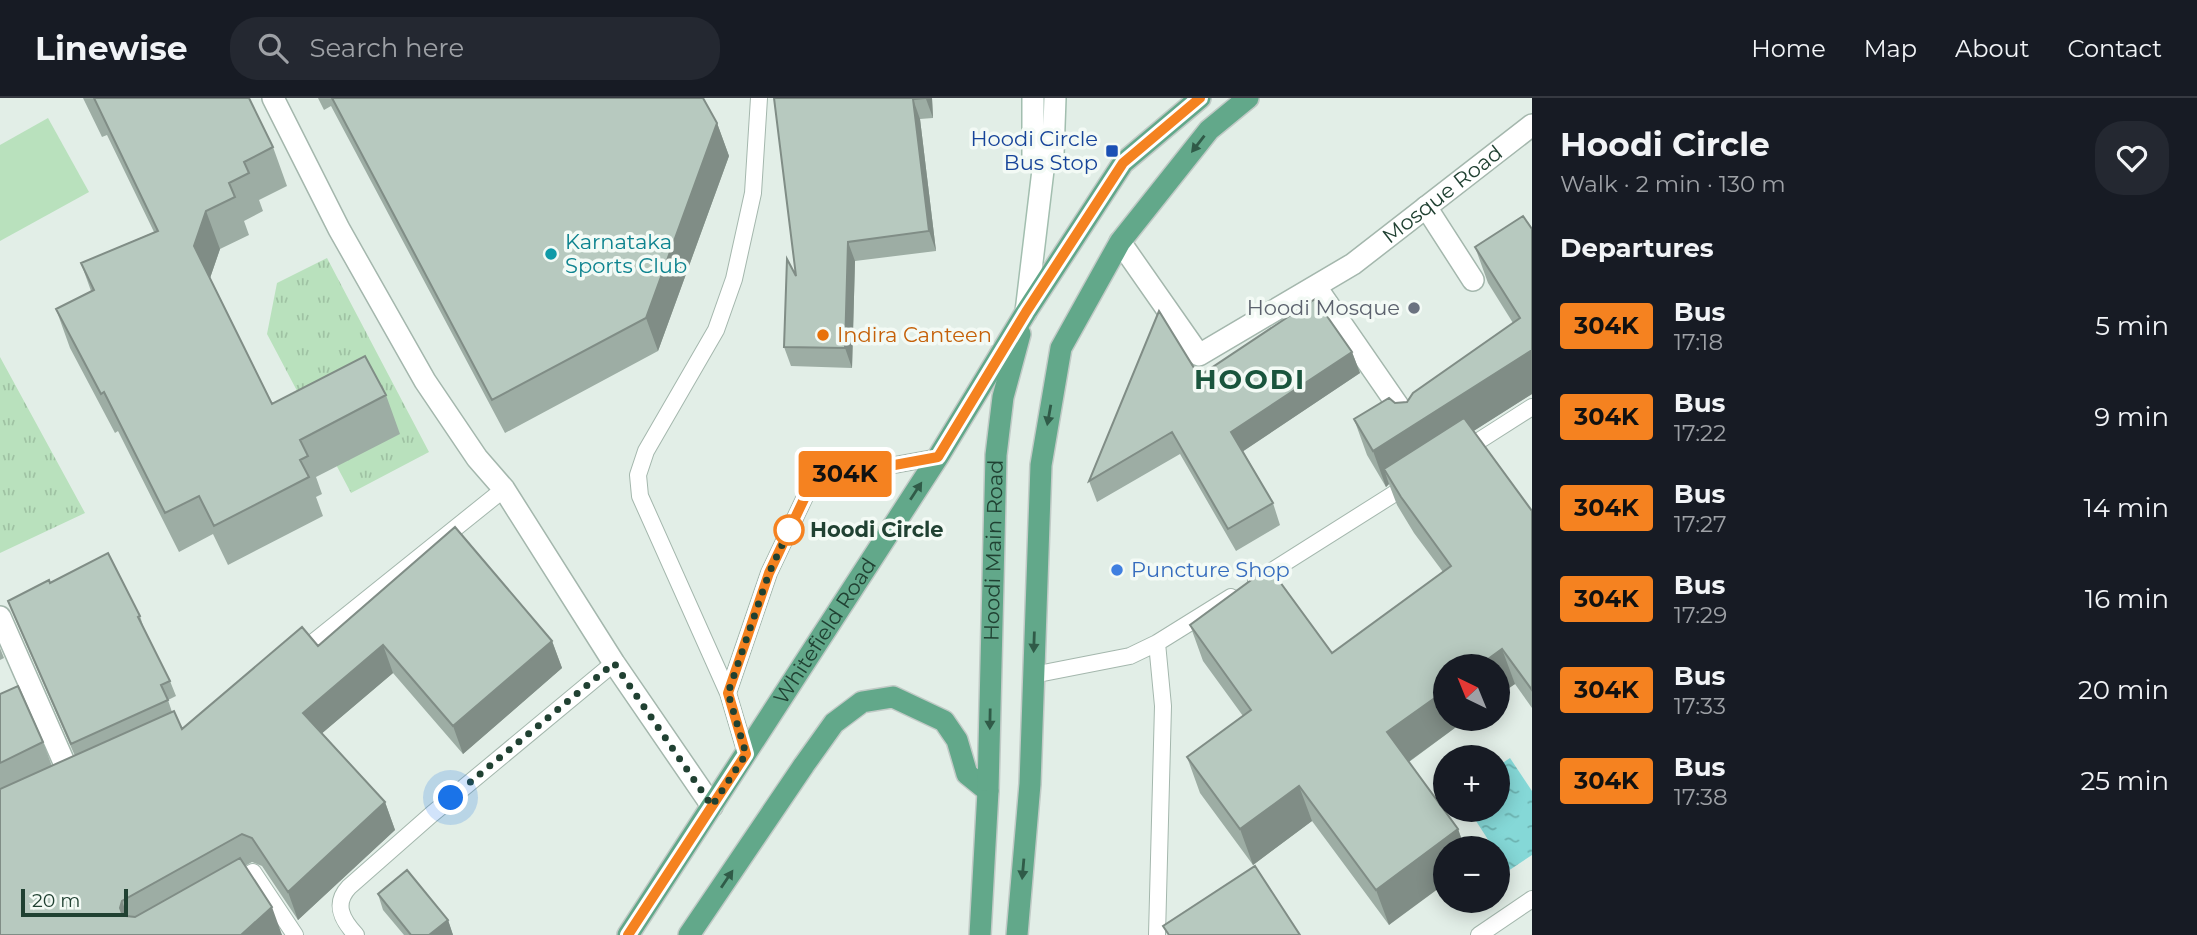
<!DOCTYPE html>
<html lang="en">
<head>
<meta charset="utf-8">
<style>
	:root { --surface:#171b24; --page:#242831; --text:#f1f3f6; --muted:#9ea1a6; --line:#363941 }
	body { margin:0; font-family:Montserrat,sans-serif; background:var(--page); color:var(--text); height:100vh; display:flex; flex-direction:column; font-size:26px; white-space:nowrap }
	* { box-sizing:border-box; margin:0 }
	p { font-size:23px; color:var(--muted) }
	.icon { flex:none; width:38px; height:38px; fill:none; stroke:currentColor; stroke-width:2; stroke-linecap:round; stroke-linejoin:round }
	.map { position:relative; flex:1; overflow:hidden }
	.panel { display:flex; flex-direction:column; background:var(--surface); width:665px }
	.panel>* { flex:none }
	.badge { padding:0 14px; border-radius:5px; font-size:24px; line-height:46px }
	.needle { width:46px; rotate:317deg }
	.buttons { position:absolute; left:1433px; top:556px; display:grid; gap:14px }
	.buttons a { display:grid; place-items:center; width:77px; height:77px; border-radius:50%; background:var(--surface); box-shadow:0 4px 18px #0003; font-size:35px }
	.scale { position:absolute; left:21px; bottom:18px; width:107px; box-sizing:border-box; padding-left:7px; border:4px solid #204132; border-top:0; font-size:19px; line-height:24px; white-space:nowrap; color:#204132; -webkit-text-stroke:5px #f3faf5; paint-order:stroke }
	.you { position:absolute; width:35px; height:35px; margin:-18px; border:5px solid #fff; border-radius:50%; background:#1a73e8; box-shadow:0 0 0 10px #1a73e833 }
	.map>.badge { position:absolute; translate:-50% -50%; box-shadow:0 0 0 4px #fff }
	h2 { padding:0 28px; font-size:26px; line-height:63px }
	.round { display:grid; place-items:center; flex:none; width:74px; height:74px; border-radius:28px; background:var(--page) }
	.head { display:flex; align-items:center; justify-content:space-between; height:119px; padding:0 28px }
	h1 { font-size:33px; font-weight:700; line-height:52px }
	ul { padding:0; list-style:none }
	li { display:flex; align-items:center; gap:21px; height:91px; padding:0 28px }
	li div { flex:1 }
	li b { display:block; font-size:26px }
	li em { font-style:normal }
	li .badge { min-width:77px; font-weight:700; text-align:center }
	header { display:flex; align-items:center; gap:42px; box-sizing:border-box; height:98px; padding:0 35px; background:var(--surface); border-bottom:2px solid var(--line) }
	header strong { font-size:33px }
	nav { display:flex; gap:38px; margin-inline-start:auto; font-size:24px }
	.search { width:490px; height:63px; background:var(--page); display:flex; align-items:center; gap:18px; box-sizing:border-box; padding:0 24px; border-radius:28px; color:var(--muted); font-size:26px }
	main { display:flex; flex:1; min-height:0 }
	.map>svg:first-child { display:block }
</style>
</head>
<body>
<header>
<strong>Linewise</strong>
<div class="search"><svg class="icon" aria-label="search" viewBox="0 0 24 24"><circle cx="10" cy="10" r="6"/><path d="M15 15l6 6"/></svg>Search here</div>
<nav><a>Home</a><a>Map</a><a>About</a><a>Contact</a></nav>
</header>
<main>
<div class="map">
<svg width="1532" height="837" viewBox="0 0 1532 837">
	<defs>
		<pattern id="grass-tufts" width="24" height="20" patternUnits="userSpaceOnUse" patternTransform="scale(1.75)"><rect width="24" height="20" fill="#b9e1bd"/><path d="M3 7l-1-3M5 7V3M7 7l1-3M15 17l-1-3M17 17v-4M19 17l1-3" fill="none" stroke="#9fc2a3"/></pattern>
		<pattern id="water-ripples" width="26" height="14" patternUnits="userSpaceOnUse" patternTransform="scale(1.75)"><rect width="26" height="14" fill="#85d8d7"/><path d="M2 4q2-2 4 0t4 0M15 11q2-2 4 0t4 0" fill="none" stroke="#6cb1af"/></pattern>
	</defs>
	<rect width="100%" height="100%" fill="#e2eee7"/>
	<path fill="url(#grass-tufts)" d="M 327,160 L 429,354 L 351,395 L 267,236 L 277,185 Z
		M 0,259 L 85,415 L 0,455 Z"/>
	<path fill="#b9e1bd" d="M 48,20 L 89,94 L 0,143 L 0,47 Z"/>
	<path fill="url(#water-ripples)" d="M 1510,660 L 1532,693 L 1532,757 L 1508,773 L 1498,757 L 1498,751 L 1494,751 L 1469,712 L 1498,712 L 1498,668 Z"/>
	<g fill="none" stroke-linecap="round" stroke-linejoin="round">
		<g stroke="#a4b7ad" stroke-width="18">
			<path id="service" d="M 1463,353 L 1532,309
				M 1256,483 L 1411,385
				M 311,546 L 504,391
				M 1033,577 L 1130,558 L 1157,545 L 1231,499
				M 728,595 L 640,398 L 638,377 L 646,353 L 716,232 L 734,181 L 753,95 L 759,0
				M 746,656 L 728,595 L 769,475 L 813,382 L 938,359
				M 232,786 L 253,774 L 295,837
				M 356,837 C 342,822 333,806 349,789 L 432,716 L 614,565
				M 1157,837 L 1163,608 L 1157,545
				M 1479,837 L 1532,801"/>
		</g>
		<g stroke="#a4b7ad" stroke-width="24">
			<g id="minor">
				<path d="M 273,0 L 339,131 L 425,283 L 477,360 L 504,391 L 614,565 L 712,708"/>
				<path d="M 1426,109 L 1473,182"/>
				<path id="s1" d="M 1120,144 L 1199,257 L 1353,166 L 1532,27"/>
				<path d="M 1316,189 L 1412,328"/>
				<path d="M 0,519 L 70,678"/>
			</g>
		</g>
		<g stroke="#a2beaf" stroke-width="24">
			<path id="secondary" d="M 1033,0 L 1033,58 L 1043,72
				M 1026,214 L 1043,72 L 1053,56 L 1055,0"/>
		</g>
		<g stroke="#c1cac6" stroke-width="24">
			<g id="primary">
				<path id="s2" d="M 628,837 L 938,359 L 1026,214 L 1123,65 L 1200,0"/>
				<path d="M 689,837 L 804,667 L 834,625 L 862,604 L 893,599 L 944,623 L 957,642 L 967,676 L 988,693"/>
				<path id="s3" d="M 980,837 L 988,693 L 996,357 L 1003,299 L 1020,236"/>
				<path d="M 1017,837 L 1030,686 L 1041,367 L 1061,250 L 1120,144 L 1209,32 L 1248,0"/>
			</g>
		</g>
		<use href="#service" stroke="#fff" stroke-width="16"/>
		<use href="#minor" stroke="#fff" stroke-width="21"/>
		<use href="#secondary" stroke="#fff" stroke-width="21"/>
		<use href="#primary" stroke="#62a88a" stroke-width="21"/>
	</g>
	<path fill="#9dada4" d="M 83,0 L 249,0 L 273,49 L 287,88 L 259,102 L 263,113 L 244,123 L 249,137 L 220,151 L 210,180 L 272,306 L 386,297 L 400,336 L 316,379 L 322,396 L 316,399 L 323,418 L 228,467 L 213,436 L 179,454 L 118,333 L 115,335 L 70,250 L 56,211 L 91,193 L 81,165 L 154,134 L 107,37 L 102,39 Z
		M 318,0 L 703,0 L 717,25 L 729,58 L 658,253 L 505,335 L 331,8 L 324,12 Z
		M 774,0 L 932,0 L 933,20 L 920,21 L 936,153 L 855,163 L 852,270 L 791,268 L 784,249 L 796,178 Z
		M 1523,118 L 1532,296 L 1473,333 L 1532,413 L 1532,610 L 1515,586 L 1446,621 L 1467,621 L 1409,664 L 1458,731 L 1465,751 L 1446,751 L 1389,827 L 1312,723 L 1253,767 L 1200,695 L 1187,659 L 1243,618 L 1203,563 L 1190,527 L 1332,555 L 1443,474 L 1414,435 L 1397,407 L 1389,386 L 1386,389 L 1367,357 L 1354,321 L 1395,305 L 1407,304 L 1513,225 L 1488,185 L 1475,149 Z
		M 1352,254 L 1360,275 L 1243,353 L 1273,405 L 1280,427 L 1236,453 L 1180,356 L 1097,404 L 1089,383 L 1199,278 Z
		M 50,485 L 140,518 L 145,534 L 170,583 L 176,598 L 168,602 L 172,614 L 182,631 L 318,548 L 552,543 L 562,570 L 463,656 L 393,575 L 322,635 L 385,704 L 395,732 L 298,822 L 262,768 L 252,764 L 245,768 L 282,837 L 0,837 L 0,596 L 43,644 L 52,668 L 75,658 L 14,518 L 8,503 Z
		M 0,550 L 4,560 L 0,562 Z
		M 378,796 L 448,822 L 453,837 L 404,837 L 383,812 Z"/>
	<path fill="#808d86" d="M 926,0 L 932,0 L 933,20 L 926,1 Z
		M 913,1 L 920,21 L 936,153 L 929,133 Z
		M 717,25 L 729,58 L 658,253 L 646,220 Z
		M 206,113 L 220,151 L 208,186 L 194,148 Z
		M 848,144 L 855,163 L 852,270 L 845,250 Z
		M 1532,252 L 1532,296 L 1392,385 L 1384,371 L 1389,386 L 1386,389 L 1373,353 Z
		M 1352,254 L 1360,275 L 1239,356 L 1231,334 Z
		M 552,543 L 562,570 L 463,656 L 453,628 Z
		M 383,547 L 393,575 L 313,643 L 303,615 Z
		M 1502,551 L 1515,586 L 1498,598 L 1498,569 L 1477,569 Z
		M 1446,592 L 1446,621 L 1467,621 L 1400,670 L 1387,634 Z
		M 1299,688 L 1312,723 L 1253,767 L 1240,731 Z
		M 385,704 L 395,732 L 298,822 L 288,794 Z
		M 1458,731 L 1465,751 L 1446,751 L 1446,785 L 1389,827 L 1376,792 Z
		M 122,803 L 132,831 L 131,837 L 120,810 Z
		M 272,809 L 282,837 L 241,837 Z
		M 448,822 L 453,837 L 429,837 Z"/>
	<path fill="#b7c9bf" stroke="#808d86" stroke-width="2" d="M 94,0 L 249,0 L 273,49 L 244,64 L 249,75 L 229,85 L 235,99 L 206,113 L 194,148 L 272,306 L 365,258 L 386,297 L 300,342 L 308,358 L 300,362 L 309,379 L 214,428 L 199,398 L 165,415 L 104,294 L 101,296 L 56,211 L 94,192 L 81,165 L 158,133 Z
		M 332,0 L 703,0 L 717,25 L 646,220 L 492,302 Z
		M 774,0 L 926,0 L 913,1 L 929,133 L 848,144 L 845,250 L 784,249 L 787,161 L 796,178 Z
		M 1523,118 L 1532,131 L 1532,252 L 1373,353 L 1354,321 L 1389,300 L 1395,305 L 1407,304 L 1413,295 L 1520,220 L 1475,149 Z
		M 1315,201 L 1352,254 L 1231,334 L 1273,405 L 1228,431 L 1172,334 L 1089,383 L 1159,213 L 1199,278 Z
		M 1464,320 L 1532,413 L 1532,592 L 1502,551 L 1477,569 L 1446,569 L 1446,592 L 1387,634 L 1458,731 L 1376,792 L 1299,688 L 1240,731 L 1187,659 L 1251,612 L 1190,527 L 1269,469 L 1332,555 L 1451,468 L 1401,399 L 1384,371 Z
		M 455,429 L 552,543 L 453,628 L 383,547 L 303,615 L 385,704 L 288,794 L 252,740 L 242,736 L 122,803 L 120,810 L 122,815 L 126,818 L 135,819 L 240,760 L 272,809 L 241,837 L 0,837 L 0,691 L 174,613 L 182,631 L 302,529 L 318,548 Z
		M 108,455 L 140,518 L 138,519 L 170,583 L 161,587 L 168,602 L 71,646 L 8,503 L 49,482 L 50,485 Z
		M 18,588 L 43,644 L 0,665 L 0,596 Z
		M 1255,768 L 1300,837 L 1169,837 L 1163,828 Z
		M 407,772 L 448,822 L 429,837 L 411,837 L 378,796 Z"/>
	<defs><path id="oneway-solid" d="M-6-.8H1V-3.2L6.5 0L1 3.2V.8H-6Z" transform="scale(1.75)"/></defs>
	<g fill="#305b48">
		<use href="#oneway-solid" transform="translate(1198 46) rotate(128)"/>
		<use href="#oneway-solid" transform="translate(1049 317) rotate(100)"/>
		<use href="#oneway-solid" transform="translate(916 393) rotate(-57)"/>
		<use href="#oneway-solid" transform="translate(1034 544) rotate(92)"/>
		<use href="#oneway-solid" transform="translate(990 621) rotate(91)"/>
		<use href="#oneway-solid" transform="translate(1023 771) rotate(95)"/>
		<use href="#oneway-solid" transform="translate(727 781) rotate(-56)"/>
	</g>
	<g fill="none" stroke-linecap="round" stroke-linejoin="round">
		<g stroke="#fff" stroke-width="16">
			<path id="line" d="M 628,837 L 746,656 L 728,595 L 769,475 L 813,382 L 938,359 L 1026,214 L 1123,65 L 1200,0"/>
		</g>
		<use href="#line" stroke="#f58220" stroke-width="10"/>
		<path stroke="#204132" stroke-width="7" stroke-dasharray="0 12.6" d="M 451,700 L 614,565 L 712,708 L 746,656 L 728,595 L 769,475 L 791,428 L 789,432"/>
	</g>
	<rect fill="#1a4fb4" stroke="#f3faf5" stroke-width="2.5" x="1105" y="46" width="14" height="14" rx="3.5"/>
	<circle fill="#0f9aa8" stroke="#f3faf5" stroke-width="2.5" cx="551" cy="156" r="7"/>
	<circle fill="#6b7280" stroke="#f3faf5" stroke-width="2.5" cx="1414" cy="210" r="7"/>
	<circle fill="#e8710a" stroke="#f3faf5" stroke-width="2.5" cx="823" cy="237" r="7"/>
	<circle fill="#fff" stroke="#f58220" stroke-width="3.5" cx="789" cy="432" r="14"/>
	<circle fill="#3f7fe0" stroke="#f3faf5" stroke-width="2.5" cx="1117" cy="472" r="7"/>
	<g text-anchor="middle" stroke-width="7" stroke-linejoin="round" paint-order="stroke">
		<g font-size="21" fill="#164399" stroke="#f3faf5" text-anchor="end">
			<text x="1098" y="48">Hoodi Circle<tspan x="1098" dy="24">Bus Stop</tspan></text>
		</g>
		<g font-size="21" fill="#204132" stroke="#f3faf5">
			<text dy="7" stroke="none"><textPath href="#s1" startOffset="430">Mosque Road</textPath></text>
			<text dy="7" stroke="none"><textPath href="#s3" startOffset="385">Hoodi Main Road</textPath></text>
			<text dy="7" stroke="none"><textPath href="#s2" startOffset="362">Whitefield Road</textPath></text>
		</g>
		<g font-size="21" fill="#0d838f" stroke="#f3faf5" text-anchor="start">
			<text x="565" y="151">Karnataka<tspan x="565" dy="24">Sports Club</tspan></text>
		</g>
		<g font-size="21" fill="#5b616d" stroke="#f3faf5" text-anchor="end">
			<text x="1400" y="217">Hoodi Mosque</text>
		</g>
		<g font-size="21" fill="#c56008" stroke="#f3faf5" text-anchor="start">
			<text x="837" y="244">Indira Canteen</text>
		</g>
		<g font-size="21" font-weight="bold" fill="#204132" stroke="#f3faf5" text-anchor="start">
			<text x="810" y="439">Hoodi Circle</text>
		</g>
		<g font-size="21" fill="#366cbe" stroke="#f3faf5" text-anchor="start">
			<text x="1131" y="479">Puncture Shop</text>
		</g>
		<g font-size="28" font-weight="bold" letter-spacing="2" fill="#1a553d" stroke="#f3faf5">
			<text x="1250" y="291">HOODI</text>
		</g>
	</g>
</svg>
<div class="buttons">
<a><svg class="needle" viewBox="-14 -14 28 28"><path d="M0-13l5 13h-10z" fill="#e53935"/><path d="M0 13l5-13h-10z" fill="#9ea1a6"/></svg></a>
<a>+</a>
<a>−</a>
</div>
<div class="scale">20 m</div>
<div class="you" style="left:451px;top:700px"></div>
<b class="badge" style="left:845px;top:376px;background:#f58220;color:#111">304K</b>
</div>
<section class="panel">
<div class="head"><div><h1>Hoodi Circle</h1><p>Walk · 2 min · 130 m</p></div><a class="round"><svg class="icon" aria-label="heart" viewBox="0 0 24 24"><path d="M12 20l-8-8c-3-5 5-10 8-4 3-6 11-1 8 4z"/></svg></a></div>
<h2>Departures</h2>
<ul>
<li><span class="badge" style="background:#f58220;color:#111">304K</span><div><b>Bus</b><p>17:18</p></div><em>5 min</em></li>
<li><span class="badge" style="background:#f58220;color:#111">304K</span><div><b>Bus</b><p>17:22</p></div><em>9 min</em></li>
<li><span class="badge" style="background:#f58220;color:#111">304K</span><div><b>Bus</b><p>17:27</p></div><em>14 min</em></li>
<li><span class="badge" style="background:#f58220;color:#111">304K</span><div><b>Bus</b><p>17:29</p></div><em>16 min</em></li>
<li><span class="badge" style="background:#f58220;color:#111">304K</span><div><b>Bus</b><p>17:33</p></div><em>20 min</em></li>
<li><span class="badge" style="background:#f58220;color:#111">304K</span><div><b>Bus</b><p>17:38</p></div><em>25 min</em></li>
</ul>
</section>
</main>
</body>
</html>
